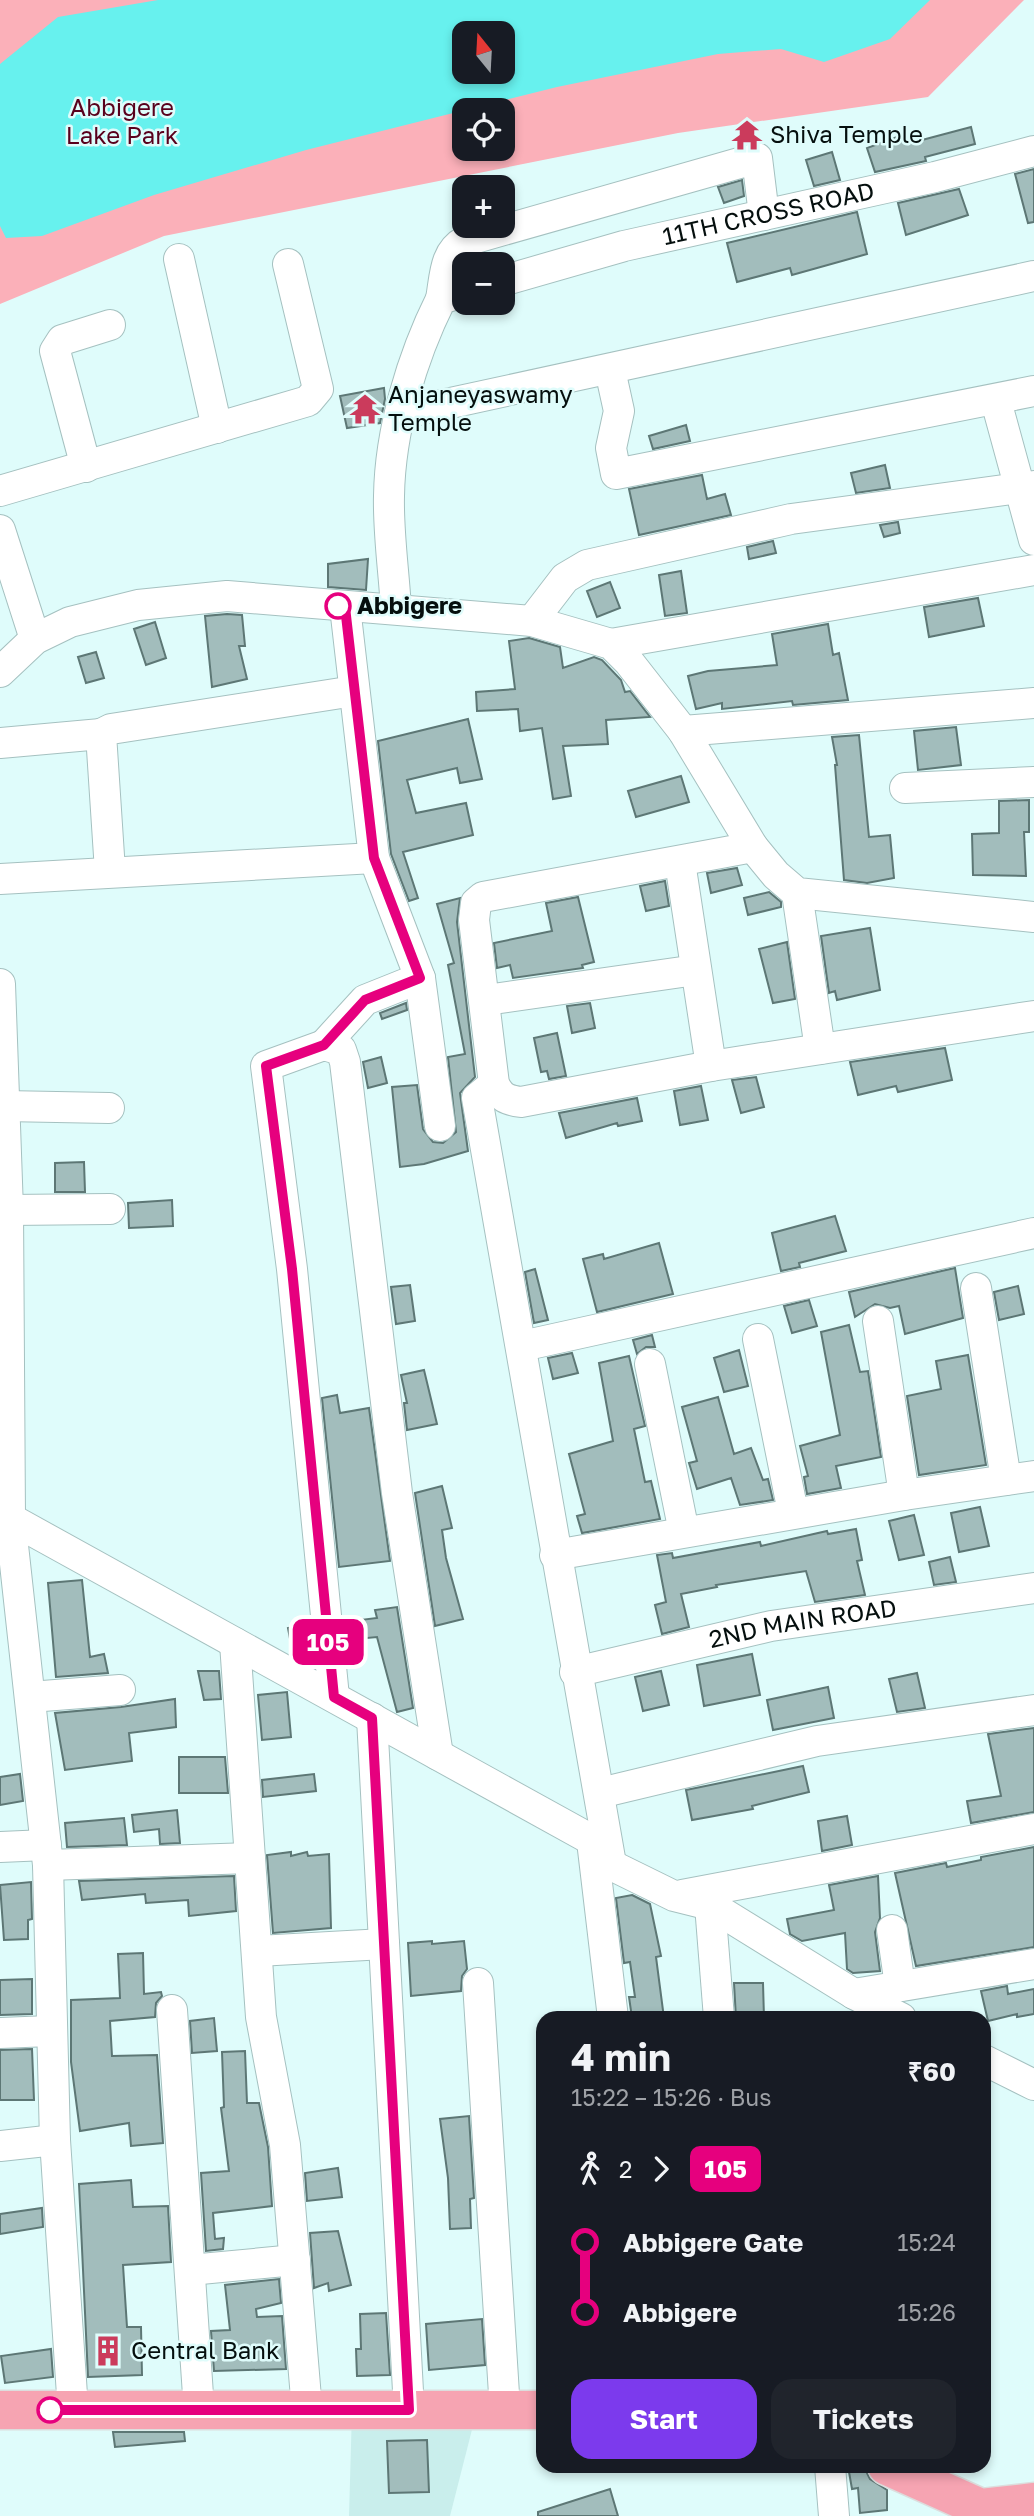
<!DOCTYPE html>
<html lang="en">
<head>
<meta charset="utf-8">
<style>
	:root { --surface:#171b24; --page:#20242c; --text:#f1f3f6; --muted:#9ea1a6; --accent:#7c3aed }
	body { margin:0; font-family:"Golos Text",sans-serif; background:var(--page); color:var(--text); height:100vh; display:flex; flex-direction:column; font-size:26px; white-space:nowrap }
	* { box-sizing:border-box; margin:0 }
	p { font-size:23px; color:var(--muted) }
	.icon { flex:none; width:38px; height:38px; fill:none; stroke:currentColor; stroke-width:2; stroke-linecap:round; stroke-linejoin:round }
	.map { position:relative; flex:1; overflow:hidden }
	.details { position:absolute; left:536px; top:2011px; width:455px; height:462px; display:flex; flex-direction:column; background:var(--surface); border-radius:21px; box-shadow:0 4px 10px #0003 }
	.details>* { flex:none }
	.badge { padding:0 14px; border-radius:10px; font-size:24px; line-height:46px }
	.needle { width:46px; rotate:342deg }
	.controls { position:absolute; left:452px; top:21px; display:grid; gap:14px }
	.controls a { display:grid; place-items:center; width:63px; height:63px; border-radius:14px; background:var(--surface); box-shadow:0 4px 10px #0003; font-size:35px }
	.map>.badge { position:absolute; translate:-50% -50%; box-shadow:0 0 0 4px #fff }
	.legs { display:flex; align-items:center; gap:10px; height:77px; padding:0 35px; font-size:23px }
	.legs p { margin-inline-start:auto }
	.head { display:flex; align-items:center; justify-content:space-between; height:119px; padding:0 35px }
	h1 { font-size:38px; font-weight:700; line-height:52px }
	.cta { display:flex; gap:14px; margin-top:auto; padding:14px 35px }
	.cta a { flex:1; height:80px; border-radius:21px; background:var(--accent); color:#fff; font-size:28px; font-weight:700; line-height:80px; text-align:center }
	.cta a+a { background:var(--page); color:var(--text) }
	ul { padding:0 35px; list-style:none }
	li { display:flex; align-items:center; gap:24px; height:70px; font-size:26px }
	li i { display:grid; place-items:center; width:10px; height:100%; margin:0 9px; background:currentColor }
	li i::after { content:''; width:18px; height:18px; margin:-9px; border:5px solid; border-radius:50%; background:var(--surface) }
	li p { margin-inline-start:auto }
	li:first-child i { background:linear-gradient(#0000 50%,currentColor 0) }
	li:last-child i { background:linear-gradient(currentColor 50%,#0000 0) }
	.map>svg:first-child { display:block }
</style>
</head>
<body>
<div class="map">
<svg width="1034" height="2516" viewBox="0 0 1034 2516">
	<rect width="100%" height="100%" fill="#dffcfb"/>
	<path fill="#c9eeec" d="M 352,2410 L 477,2410 L 450,2516 L 349,2516 Z"/>
	<path fill="#fbb0b9" fill-rule="evenodd" d="M 0,0 L 1024,0 L 928,97 L 678,133 L 164,236 L 0,304 ZM 464,33 L 502,33 L 502,72 L 464,72 ZM 464,110 L 502,110 L 502,149 L 464,149 Z"/>
	<path fill="#67f1ee" fill-rule="evenodd" d="M 158,0 L 930,0 L 890,39 L 824,62 L 781,49 L 718,54 L 557,87 L 306,150 L 154,195 L 42,236 L 6,238 L 0,226 L 0,64 L 58,17 ZM 464,33 L 502,33 L 502,72 L 464,72 Z"/>
	<path fill="#a2bdbc" stroke="#5d7775" stroke-width="2" d="M 971,127 L 975,144 L 925,157 L 926,161 L 875,172 L 867,148 L 897,137 L 920,132 L 922,140 Z
		M 832,152 L 840,180 L 814,186 L 806,160 Z
		M 1034,169 L 1034,222 L 1028,223 L 1015,174 Z
		M 742,180 L 744,196 L 724,203 L 718,187 Z
		M 959,189 L 968,215 L 906,235 L 898,203 Z
		M 857,212 L 867,254 L 792,275 L 790,268 L 737,282 L 727,243 Z
		M 384,388 L 385,399 L 380,423 L 347,428 L 340,396 Z
		M 686,425 L 690,441 L 653,449 L 649,436 Z
		M 885,465 L 890,488 L 856,493 L 851,473 Z
		M 702,475 L 707,499 L 725,494 L 731,515 L 639,535 L 629,489 Z
		M 898,522 L 900,533 L 884,537 L 880,525 Z
		M 773,541 L 776,553 L 749,559 L 747,547 Z
		M 368,559 L 366,590 L 328,587 L 328,564 Z
		M 681,571 L 687,613 L 665,616 L 659,575 Z
		M 610,582 L 620,608 L 597,617 L 587,591 Z
		M 978,598 L 984,626 L 929,637 L 924,607 Z
		M 227,614 L 242,615 L 245,646 L 239,646 L 247,679 L 212,687 L 205,616 Z
		M 155,622 L 166,658 L 146,665 L 134,629 Z
		M 828,624 L 833,655 L 839,653 L 848,700 L 793,705 L 792,701 L 722,709 L 722,703 L 696,709 L 688,676 L 708,671 L 777,665 L 772,634 Z
		M 529,638 L 560,647 L 563,668 L 594,657 L 602,660 L 621,680 L 625,692 L 630,691 L 650,717 L 606,720 L 608,744 L 563,746 L 571,796 L 553,799 L 542,728 L 520,731 L 518,709 L 477,711 L 476,692 L 515,689 L 509,641 Z
		M 96,652 L 104,678 L 86,683 L 78,657 Z
		M 468,719 L 482,779 L 460,783 L 457,768 L 407,780 L 416,813 L 466,803 L 473,835 L 403,852 L 418,898 L 409,901 L 391,854 L 378,741 Z
		M 956,727 L 961,765 L 918,770 L 914,731 Z
		M 859,735 L 869,837 L 890,835 L 894,878 L 867,883 L 844,880 L 835,765 L 837,765 L 832,737 Z
		M 681,776 L 689,802 L 636,817 L 628,791 Z
		M 1029,800 L 1029,832 L 1024,832 L 1026,876 L 973,875 L 972,834 L 999,833 L 999,801 Z
		M 737,868 L 742,885 L 711,893 L 707,873 Z
		M 665,881 L 669,906 L 646,911 L 640,886 Z
		M 769,892 L 781,902 L 781,907 L 748,915 L 744,898 Z
		M 578,897 L 594,962 L 582,965 L 583,968 L 513,978 L 510,965 L 497,968 L 494,943 L 552,931 L 546,903 Z
		M 460,898 L 457,922 L 475,1077 L 460,1093 L 468,1151 L 424,1164 L 400,1167 L 392,1087 L 417,1085 L 423,1129 L 433,1142 L 443,1143 L 456,1132 L 448,1057 L 465,1054 L 448,965 L 454,963 L 437,904 Z
		M 870,928 L 880,990 L 837,1000 L 835,991 L 829,993 L 821,936 Z
		M 787,942 L 795,999 L 773,1003 L 759,949 Z
		M 406,1003 L 407,1010 L 382,1019 L 380,1013 Z
		M 590,1003 L 595,1028 L 572,1033 L 567,1006 Z
		M 557,1033 L 566,1076 L 549,1079 L 547,1071 L 541,1072 L 534,1038 Z
		M 945,1048 L 952,1080 L 898,1092 L 896,1086 L 858,1095 L 850,1062 Z
		M 381,1057 L 387,1083 L 368,1088 L 363,1062 Z
		M 756,1077 L 764,1107 L 741,1113 L 732,1080 Z
		M 701,1086 L 708,1120 L 680,1125 L 674,1091 Z
		M 637,1098 L 642,1121 L 618,1126 L 617,1123 L 566,1138 L 559,1113 Z
		M 84,1162 L 85,1192 L 55,1192 L 55,1163 Z
		M 172,1200 L 173,1226 L 129,1228 L 128,1203 Z
		M 835,1216 L 846,1251 L 799,1263 L 800,1267 L 781,1271 L 772,1233 Z
		M 659,1243 L 673,1294 L 597,1312 L 583,1259 L 603,1254 L 604,1259 Z
		M 955,1268 L 963,1318 L 905,1334 L 899,1306 L 890,1308 L 875,1304 L 855,1317 L 849,1292 Z
		M 535,1269 L 548,1320 L 534,1323 L 525,1272 Z
		M 410,1285 L 415,1321 L 396,1324 L 391,1287 Z
		M 1018,1286 L 1024,1314 L 999,1320 L 994,1292 Z
		M 809,1300 L 817,1326 L 792,1333 L 784,1306 Z
		M 849,1325 L 860,1372 L 868,1371 L 881,1457 L 836,1466 L 841,1488 L 807,1494 L 804,1477 L 808,1476 L 800,1446 L 840,1435 L 821,1332 Z
		M 652,1335 L 655,1347 L 646,1347 L 637,1354 L 633,1340 Z
		M 739,1350 L 748,1386 L 724,1392 L 714,1358 Z
		M 572,1353 L 578,1373 L 553,1379 L 548,1358 Z
		M 968,1355 L 986,1465 L 919,1475 L 907,1396 L 941,1389 L 936,1361 Z
		M 629,1356 L 645,1426 L 634,1429 L 645,1482 L 651,1481 L 660,1519 L 582,1533 L 577,1516 L 585,1514 L 569,1454 L 613,1441 L 599,1363 Z
		M 424,1370 L 437,1424 L 407,1430 L 404,1403 L 407,1403 L 401,1375 Z
		M 337,1395 L 340,1413 L 369,1408 L 390,1561 L 339,1567 L 322,1398 Z
		M 718,1397 L 734,1454 L 751,1448 L 763,1480 L 768,1479 L 773,1500 L 740,1505 L 731,1478 L 697,1489 L 689,1463 L 697,1461 L 682,1407 Z
		M 442,1486 L 452,1528 L 442,1530 L 446,1558 L 463,1619 L 435,1626 L 415,1493 Z
		M 980,1507 L 989,1546 L 959,1552 L 951,1513 Z
		M 914,1515 L 924,1555 L 899,1560 L 889,1521 Z
		M 856,1529 L 862,1560 L 857,1561 L 865,1595 L 815,1602 L 806,1571 L 716,1585 L 717,1587 L 681,1594 L 689,1627 L 662,1634 L 655,1605 L 666,1602 L 657,1555 L 672,1553 L 673,1558 L 760,1542 L 761,1546 L 827,1531 L 828,1534 Z
		M 950,1557 L 956,1582 L 934,1585 L 929,1562 Z
		M 82,1580 L 90,1657 L 104,1654 L 108,1673 L 56,1677 L 48,1583 Z
		M 397,1607 L 413,1708 L 397,1712 L 377,1637 L 346,1640 L 344,1622 L 377,1618 L 375,1610 Z
		M 309,1624 L 309,1626 L 313,1666 L 299,1658 L 298,1654 L 293,1655 L 288,1628 Z
		M 752,1654 L 760,1695 L 704,1706 L 697,1665 Z
		M 198,1671 L 219,1671 L 221,1699 L 204,1700 Z
		M 661,1671 L 669,1705 L 643,1711 L 635,1677 Z
		M 917,1673 L 925,1708 L 897,1712 L 889,1679 Z
		M 828,1687 L 834,1718 L 773,1730 L 767,1700 Z
		M 287,1692 L 291,1737 L 262,1740 L 258,1695 Z
		M 175,1699 L 176,1727 L 129,1733 L 132,1761 L 65,1770 L 55,1713 L 121,1707 Z
		M 1034,1728 L 1034,1812 L 971,1823 L 967,1801 L 1001,1796 L 988,1734 Z
		M 179,1757 L 225,1757 L 228,1793 L 179,1793 Z
		M 803,1766 L 809,1792 L 752,1806 L 753,1809 L 692,1820 L 686,1790 Z
		M 20,1774 L 23,1801 L 0,1805 L 0,1777 Z
		M 314,1774 L 316,1791 L 263,1797 L 262,1780 Z
		M 177,1810 L 180,1843 L 160,1844 L 159,1829 L 134,1832 L 132,1815 Z
		M 847,1816 L 852,1845 L 822,1851 L 818,1821 Z
		M 124,1818 L 127,1845 L 67,1847 L 65,1823 Z
		M 1034,1847 L 1034,1947 L 916,1966 L 895,1873 L 946,1863 L 947,1867 L 981,1860 L 981,1857 Z
		M 291,1852 L 291,1856 L 307,1852 L 308,1856 L 329,1854 L 331,1928 L 273,1933 L 267,1855 Z
		M 234,1876 L 236,1911 L 189,1916 L 188,1900 L 146,1903 L 145,1894 L 82,1900 L 79,1881 Z
		M 878,1876 L 880,1918 L 875,1932 L 880,1971 L 853,1973 L 847,1969 L 845,1933 L 802,1941 L 790,1934 L 787,1919 L 834,1910 L 829,1885 Z
		M 31,1882 L 32,1919 L 28,1920 L 28,1939 L 4,1940 L 0,1885 Z
		M 632,1895 L 650,1904 L 661,1956 L 656,1957 L 664,2018 L 632,2018 L 629,1997 L 635,1997 L 630,1962 L 624,1963 L 616,1898 Z
		M 432,1941 L 432,1944 L 464,1941 L 467,1969 L 462,1976 L 461,1991 L 411,1996 L 408,1943 Z
		M 143,1953 L 144,1994 L 161,1992 L 162,1996 L 156,2003 L 155,2017 L 110,2021 L 112,2056 L 157,2055 L 163,2143 L 131,2146 L 129,2123 L 80,2131 L 71,2062 L 71,2000 L 120,1998 L 118,1954 Z
		M 32,1979 L 32,2014 L 0,2015 L 0,1980 Z
		M 734,1983 L 763,1983 L 764,2018 L 736,2018 Z
		M 1007,1986 L 1008,1994 L 1034,1989 L 1034,2014 L 1017,2017 L 1017,2014 L 988,2021 L 981,1991 Z
		M 214,2018 L 217,2051 L 192,2053 L 190,2021 Z
		M 32,2049 L 34,2100 L 0,2100 L 0,2050 Z
		M 245,2051 L 247,2103 L 259,2103 L 268,2147 L 272,2206 L 213,2213 L 215,2239 L 224,2238 L 223,2249 L 206,2251 L 201,2173 L 229,2171 L 221,2108 L 224,2107 L 222,2052 Z
		M 469,2116 L 474,2198 L 470,2199 L 471,2228 L 450,2229 L 448,2178 L 440,2119 Z
		M 338,2168 L 342,2197 L 307,2201 L 305,2173 Z
		M 131,2180 L 133,2207 L 168,2206 L 171,2262 L 123,2265 L 127,2327 L 141,2327 L 142,2375 L 88,2377 L 79,2184 Z
		M 42,2208 L 43,2227 L 0,2234 L 0,2214 Z
		M 338,2231 L 351,2285 L 329,2291 L 328,2283 L 314,2288 L 310,2233 Z
		M 279,2279 L 281,2303 L 256,2309 L 257,2317 L 282,2316 L 286,2369 L 214,2371 L 211,2331 L 230,2330 L 225,2285 Z
		M 386,2313 L 390,2375 L 357,2376 L 356,2349 L 361,2349 L 360,2314 Z
		M 482,2319 L 485,2365 L 429,2370 L 426,2324 Z
		M 51,2349 L 53,2377 L 5,2383 L 1,2356 Z
		M 113,2432 L 184,2432 L 185,2441 L 115,2447 Z
		M 427,2440 L 429,2492 L 389,2493 L 387,2441 Z
		M 865,2469 L 870,2479 L 887,2490 L 887,2510 L 860,2513 L 858,2488 L 852,2489 L 849,2472 Z
		M 610,2489 L 618,2516 L 538,2516 L 538,2512 Z"/>
	<g fill="none" stroke-linecap="round" stroke-linejoin="round">
		<g stroke="#a5c1c0" stroke-width="32">
			<g id="minor">
				<path d="M 179,259 L 217,428"/>
				<path id="s1" d="M 502,281 L 624,246 L 935,177 L 1034,151"/>
				<path d="M 441,299 C 445,277 444,252 465,241 L 757,158 L 764,215"/>
				<path d="M 610,370 L 619,411 L 611,448 L 616,474 L 1034,391"/>
				<path d="M 996,401 L 1034,540"/>
				<path d="M 400,414 L 1034,276"/>
				<path d="M 86,467 L 55,351 L 62,340 L 110,325"/>
				<path d="M 0,491 L 308,401 L 318,389 L 288,264"/>
				<path d="M 0,530 L 35,639"/>
				<path d="M 396,609 C 394,572 388,533 389,496 C 390,430 412,357 441,299 L 464,292"/>
				<path d="M 532,621 L 565,578 L 587,565 L 791,519 L 1034,486"/>
				<path d="M 611,644 L 1034,570"/>
				<path d="M 0,672 L 35,639 L 70,622 L 138,605 L 227,596 L 532,621 L 611,644 L 629,662 L 683,731 L 753,847 L 776,875 L 797,893 L 1034,917"/>
				<path d="M 683,731 L 1034,703"/>
				<path d="M 0,743 L 101,734"/>
				<path d="M 905,788 L 1034,782"/>
				<path d="M 753,847 L 483,897 L 476,903 L 474,920 L 494,1084 C 501,1098 507,1100 521,1102 L 711,1066 L 1034,1016"/>
				<path d="M 374,858 L 420,978 L 440,1126"/>
				<path d="M 680,862 L 711,1066"/>
				<path d="M 110,871 L 101,734 L 111,729 L 354,691"/>
				<path d="M 0,879 L 374,858 L 345,607"/>
				<path d="M 797,893 L 820,1049"/>
				<path d="M 0,984 L 8,1210 L 10,1518 L 48,1865 L 55,2140 L 73,2410"/>
				<path d="M 486,1000 L 696,970"/>
				<path d="M 324,1045 L 365,1000 L 420,978"/>
				<path d="M 494,1084 L 477,1098 L 611,1864"/>
				<path d="M 4,1106 L 109,1108"/>
				<path d="M 8,1210 L 110,1209"/>
				<path d="M 976,1288 L 1006,1480"/>
				<path d="M 758,1339 L 793,1512"/>
				<path d="M 522,1346 L 1034,1233"/>
				<path d="M 650,1364 L 684,1532"/>
				<path d="M 904,1495 L 1034,1476"/>
				<path d="M 0,1513 L 592,1840 L 611,1865 L 674,1896 L 710,1905 L 854,1994 L 901,2018"/>
				<path d="M 555,1555 L 904,1495 L 878,1321"/>
				<path d="M 235,1643 L 261,2017 L 285,2145 L 307,2410"/>
				<path id="s2" d="M 575,1672 L 771,1626 L 1034,1588"/>
				<path d="M 30,1697 L 120,1690"/>
				<path d="M 334,1697 L 292,1269 L 266,1066 L 324,1045 L 341,1050 L 345,1062 L 397,1493 L 438,1755"/>
				<path d="M 372,1718 L 409,2410"/>
				<path d="M 600,1793 L 817,1741 L 1034,1710"/>
				<path d="M 592,1841 L 613,2018"/>
				<path d="M 0,1847 L 46,1845"/>
				<path d="M 48,1865 L 250,1858"/>
				<path d="M 682,1895 L 1034,1829"/>
				<path d="M 710,1905 L 719,2018"/>
				<path d="M 892,1930 L 900,1986"/>
				<path d="M 258,1951 L 384,1944"/>
				<path d="M 478,1983 L 505,2410"/>
				<path d="M 854,1994 L 1034,1964"/>
				<path d="M 172,2010 L 199,2410"/>
				<path d="M 0,2033 L 50,2031"/>
				<path d="M 984,2060 L 1034,2085"/>
				<path d="M 0,2146 L 55,2140"/>
				<path d="M 190,2270 L 295,2260"/>
				<path d="M 830,2466 L 834,2516"/>
			</g>
		</g>
		<g stroke="#dcdddd" stroke-width="41">
			<path id="major" d="M 0,2410 L 542,2410
				M 887,2466 L 981,2508 L 1034,2502"/>
		</g>
		<use href="#minor" stroke="#fff" stroke-width="30"/>
		<use href="#major" stroke="#f6a4b2" stroke-width="38"/>
	</g>
	<g fill="none" stroke-linecap="round" stroke-linejoin="round">
		<g stroke="#fff" stroke-width="16">
			<path id="line-1" d="M 50,2410 L 409,2410 L 372,1718 L 334,1697 L 292,1269 L 266,1066 L 324,1045 L 365,1000 L 420,978 L 374,858 L 345,607 L 338,606"/>
		</g>
		<use href="#line-1" stroke="#e6007e" stroke-width="10"/>
	</g>
	<defs>
		<g id="temple-bare" transform="scale(2.415)"><path d="M0-6L5-2H3V0L6.5 2.5H4V6H1.5V3h-3V6H-4V2.5H-6.5L-3 0V-2H-5Z" fill="#cb3b5c" stroke="#dffcfb" stroke-width="2.5" paint-order="stroke"/></g>
		<g id="building-bare" transform="scale(2.415)"><path d="M-4-6H4V6H1V3H-1V6H-4ZM-2.5-4.3h1.7v1.8h-1.7ZM.8-4.3h1.7v1.8H.8ZM-2.5-1h1.7V.8h-1.7ZM.8-1h1.7V.8H.8Z" fill="#cb3b5c" stroke="#dffcfb" stroke-width="2.5" paint-order="stroke"/></g>
	</defs>
	<g fill-rule="evenodd">
		<use href="#temple-bare" x="747" y="135"/>
		<use href="#temple-bare" x="365" y="409"/>
		<use href="#building-bare" x="108" y="2351"/>
	</g>
	<g fill="#fff" stroke="#e6007e" stroke-width="3.5">
		<circle cx="338" cy="606" r="12"/>
		<circle cx="50" cy="2410" r="12"/>
	</g>
	<g text-anchor="middle" stroke-width="5" stroke-linejoin="round" paint-order="stroke">
		<g font-size="24" fill="#59001c" stroke="#dffcfb">
			<text x="122" y="116">Abbigere<tspan x="122" dy="28">Lake Park</tspan></text>
		</g>
		<g font-size="24" fill="#050f0e" stroke="#dffcfb" text-anchor="start">
			<text x="770" y="143">Shiva Temple</text>
			<text x="388" y="403">Anjaneyaswamy<tspan x="388" dy="28">Temple</tspan></text>
			<text x="131" y="2359">Central Bank</text>
		</g>
		<g font-size="24" fill="#050f0e" stroke="#dffcfb">
			<text dy="8" stroke="none"><textPath href="#s1" startOffset="275">11TH CROSS ROAD</textPath></text>
			<text dy="8" stroke="none"><textPath href="#s2" startOffset="233">2ND MAIN ROAD</textPath></text>
		</g>
		<g font-size="24" font-weight="bold" fill="#050f0e" stroke="#dffcfb" text-anchor="start">
			<text x="357" y="614">Abbigere</text>
		</g>
	</g>
</svg>
<div class="controls">
<a><svg class="needle" viewBox="-14 -14 28 28"><path d="M0-13l5 13h-10z" fill="#e53935"/><path d="M0 13l5-13h-10z" fill="#9ea1a6"/></svg></a>
<a><svg class="icon" aria-label="locate" viewBox="0 0 24 24"><circle cx="12" cy="12" r="6"/><path d="M12 2v4M12 18v4M2 12h4M18 12h4"/></svg></a>
<a>+</a>
<a>−</a>
</div>
<b class="badge" style="left:328px;top:1642px;background:#e6007e;color:#fff">105</b>
<section class="details">
<div class="head"><div><h1>4 min</h1><p>15:22 – 15:26 · Bus</p></div><b>₹60</b></div>
<div class="legs"><svg class="icon" aria-label="walk" viewBox="0 0 24 24"><circle cx="13" cy="4" r="2"/><path d="M13 8l-2 6 4 7M11 14l-3 7M7 12l3-4h3l4 4"/></svg>2<svg class="icon" aria-label="forward" viewBox="0 0 24 24"><path d="M9 5l7 7-7 7"/></svg><b class="badge" style="background:#e6007e;color:#fff">105</b></div>
<ul>
<li><i style="color:#e6007e"></i><b>Abbigere Gate</b><p>15:24</p></li>
<li><i style="color:#e6007e"></i><b>Abbigere</b><p>15:26</p></li>
</ul>
<div class="cta"><a>Start</a><a>Tickets</a></div>
</section>
</div>
</body>
</html>
